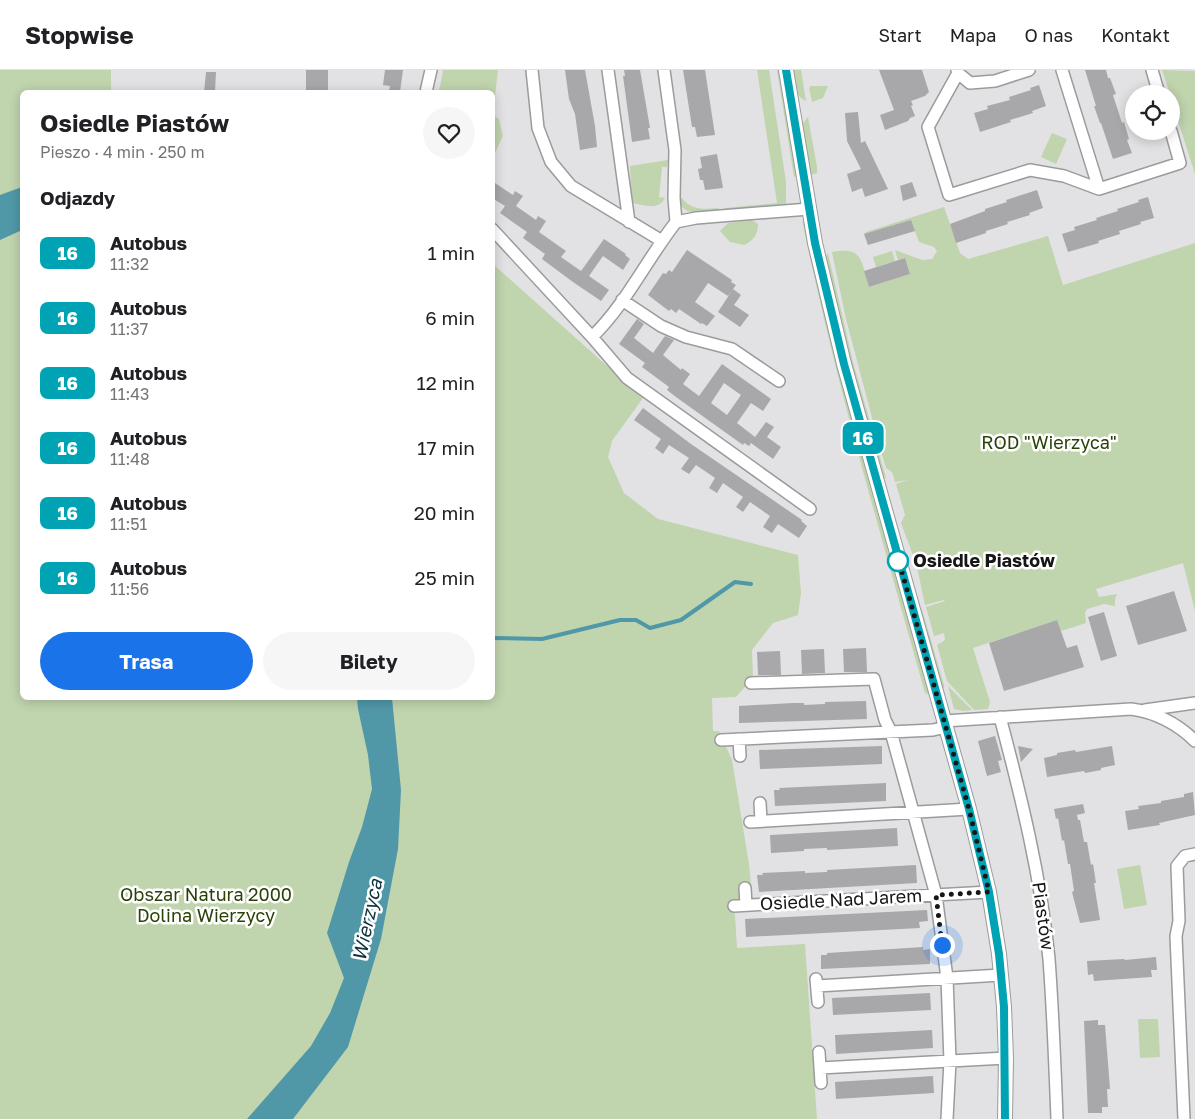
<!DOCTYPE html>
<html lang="pl">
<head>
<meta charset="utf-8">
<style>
	:root { --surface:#fff; --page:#f6f6f6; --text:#202124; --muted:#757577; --line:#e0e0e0; --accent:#1a73e8 }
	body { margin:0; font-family:"Golos Text",sans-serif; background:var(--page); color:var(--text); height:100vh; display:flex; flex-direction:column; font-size:19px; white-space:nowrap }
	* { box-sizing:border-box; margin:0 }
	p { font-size:16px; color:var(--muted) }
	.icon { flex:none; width:28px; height:28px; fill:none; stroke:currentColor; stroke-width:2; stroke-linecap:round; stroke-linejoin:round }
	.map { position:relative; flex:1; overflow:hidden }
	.sheet { position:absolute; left:20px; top:20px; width:475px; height:610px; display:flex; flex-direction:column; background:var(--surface); border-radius:8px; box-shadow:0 2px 12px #0003 }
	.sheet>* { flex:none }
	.badge { padding:0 10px; border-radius:8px; font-size:18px; line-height:32px }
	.buttons { position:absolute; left:1125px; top:15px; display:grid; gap:10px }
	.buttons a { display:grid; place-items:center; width:55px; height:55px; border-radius:50%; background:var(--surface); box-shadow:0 2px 12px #0003; font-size:25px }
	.you { position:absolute; width:25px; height:25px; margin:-12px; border:4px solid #fff; border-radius:50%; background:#1a73e8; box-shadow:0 0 0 8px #1a73e833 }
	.map>.badge { position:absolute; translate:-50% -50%; box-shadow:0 0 0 2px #fff }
	h2 { padding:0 20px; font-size:19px; line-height:45px }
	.round { display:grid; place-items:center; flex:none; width:52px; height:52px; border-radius:26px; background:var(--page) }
	.headline { display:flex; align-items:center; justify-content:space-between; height:85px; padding:0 20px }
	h1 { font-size:24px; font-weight:700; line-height:38px }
	.cta { display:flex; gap:10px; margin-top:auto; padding:10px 20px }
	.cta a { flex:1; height:58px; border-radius:30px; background:var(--accent); color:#fff; font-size:20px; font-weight:700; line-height:58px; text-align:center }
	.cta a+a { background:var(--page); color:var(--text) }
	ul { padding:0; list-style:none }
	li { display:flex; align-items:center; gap:15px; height:65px; padding:0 20px }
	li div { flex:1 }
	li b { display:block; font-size:19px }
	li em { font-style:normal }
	li .badge { min-width:55px; font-weight:700; text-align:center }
	header { display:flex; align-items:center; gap:30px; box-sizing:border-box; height:70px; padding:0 25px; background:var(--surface); border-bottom:1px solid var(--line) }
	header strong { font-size:24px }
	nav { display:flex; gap:28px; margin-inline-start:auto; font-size:18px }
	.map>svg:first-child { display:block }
</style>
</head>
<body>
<header>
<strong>Stopwise</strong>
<nav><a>Start</a><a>Mapa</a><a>O nas</a><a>Kontakt</a></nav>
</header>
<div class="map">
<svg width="1195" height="1049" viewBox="0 0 1195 1049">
	<rect width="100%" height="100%" fill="#e2e2e4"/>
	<path fill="#c0d4ae" d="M 0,0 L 111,0 L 111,22 L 22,22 L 22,628 L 492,628 L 493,194 L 643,328 L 612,371 L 608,387 L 624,423 L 658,449 L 798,485 L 801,523 L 798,545 L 773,553 L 752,580 L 753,608 L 736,627 L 712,628 L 713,661 L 719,661 L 732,690 L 749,794 L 752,825 L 733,838 L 735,845 L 737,878 L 805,874 L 817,1049 L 0,1049 Z
		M 443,0 L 498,0 L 493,44 L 492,22 L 439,22 Z
		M 757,0 L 769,0 L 786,112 L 786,134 L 725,140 L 725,138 L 777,133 Z
		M 777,0 L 779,0 L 796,106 L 794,107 Z
		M 794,0 L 801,0 L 806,31 C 793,25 795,13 794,0 Z
		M 1162,0 L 1195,1 L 1195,104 L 1171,29 L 1171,24 L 1170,24 Z
		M 811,16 L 828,16 L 823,28 L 812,32 L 809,18 Z
		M 493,45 L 499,49 L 503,66 L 493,87 Z
		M 808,47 L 817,97 L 817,103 L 811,105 L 802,59 L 803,53 Z
		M 1052,63 L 1067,69 L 1056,94 L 1041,87 Z
		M 668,90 L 667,97 L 662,97 L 659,127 L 665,128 C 658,141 644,135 633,133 L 628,126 L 631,115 L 630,96 Z
		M 682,128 C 692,141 704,139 719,138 L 719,140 C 704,142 683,148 678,129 Z
		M 944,137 L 960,183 L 968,189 L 1048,166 L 1063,215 L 1195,173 L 1195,541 L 1183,493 L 1096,519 L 1099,527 L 1117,524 L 1115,530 L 1115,536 L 1104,534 L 1087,539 L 1085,543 L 1086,553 L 1061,561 L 1057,550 L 973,578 L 990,632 L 988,639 L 974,640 L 947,611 L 937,575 L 945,570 L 944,563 L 934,566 L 926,537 L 945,531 L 944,530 L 925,535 L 917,497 L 920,496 L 917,488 L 914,488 C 910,476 905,465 901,453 L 905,445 L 896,414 L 907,410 L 895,412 L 892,402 L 886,398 L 875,360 L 890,355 L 875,359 L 846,249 L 832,182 C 864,176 861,192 869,217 L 910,204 L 905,188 L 898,190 L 895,180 L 922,190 L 932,189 L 937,181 L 934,177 L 919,172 L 911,151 L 864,164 L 866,162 Z
		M 752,150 L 758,154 C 758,165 753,171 744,175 L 730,172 L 720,161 L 728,153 Z
		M 802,150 L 806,156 C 839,315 885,469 930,625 L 925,623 C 881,466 835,310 802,150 Z
		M 892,181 L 895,191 L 876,197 L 873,187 Z
		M 828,183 L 853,292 L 886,408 L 882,409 L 850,292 L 825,188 Z
		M 921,536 L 944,615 L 944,618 L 942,619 L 925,561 Z
		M 948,616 L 972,640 L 963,641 L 954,639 Z
		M 1140,795 L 1147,835 L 1124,839 L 1117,799 Z
		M 1138,949 L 1158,949 L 1160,987 L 1140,988 Z"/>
	<path fill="#5098a8" d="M 22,117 L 22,160 L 0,170 L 0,125 Z
		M 357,628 L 392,628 L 401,720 L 398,779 L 381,869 L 348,977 L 293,1049 L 247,1049 L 311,976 L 330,943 L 344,908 L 327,863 L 349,792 L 362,757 L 372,719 L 368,685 L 358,639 Z"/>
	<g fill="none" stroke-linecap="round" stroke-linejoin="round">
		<path stroke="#5098a8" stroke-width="4" d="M 492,568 L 542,569 L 620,550 L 636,550 L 650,558 L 681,550 L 735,512 L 751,514"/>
	</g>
	<path fill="#a8a8ab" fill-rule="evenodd" d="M 306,0 L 328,0 L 328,22 L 306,22 Z
		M 385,0 L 403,0 L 400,22 L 389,21 L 390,16 L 383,15 Z
		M 565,0 L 585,0 L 595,56 L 597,77 L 580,80 L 575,44 L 569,29 Z
		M 624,0 L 640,0 L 650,58 L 648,58 L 650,69 L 632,72 L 623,6 L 625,6 Z
		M 683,0 L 705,0 L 715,65 L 697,67 L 695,57 L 692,57 Z
		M 879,0 L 922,0 L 929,22 L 925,26 L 911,31 L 913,35 L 911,36 L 915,46 L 910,48 L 908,51 L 885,60 L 880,45 L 894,40 Z
		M 1085,0 L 1106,0 L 1108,8 L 1110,8 L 1116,24 L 1113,25 L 1122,53 L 1124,52 L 1129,69 L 1127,70 L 1132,83 L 1113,89 L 1101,53 L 1100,53 L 1094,36 L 1096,36 Z
		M 206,2 L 216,2 L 215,22 L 204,22 Z
		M 1039,15 L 1046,36 L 1032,41 L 1033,43 L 1010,50 L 1011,52 L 980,62 L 974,43 L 988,39 L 987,36 L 1010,30 L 1009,27 L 1031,20 L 1030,18 Z
		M 858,42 L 861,73 L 865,71 L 888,119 L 865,127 L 862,118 L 852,122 L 847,104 L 861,99 L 847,71 L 845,43 Z
		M 717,84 L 723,118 L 705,120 L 703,110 L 700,110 L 698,99 L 702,98 L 700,87 Z
		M 492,111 L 513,125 L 515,121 L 523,126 L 516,136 L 536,150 L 538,146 L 546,151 L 539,162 L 566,181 L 561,187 L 581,201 L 604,169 L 626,184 L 625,185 L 630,189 L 623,200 L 603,186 L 589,206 L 609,220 L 601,231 L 573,212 L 542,189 L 545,184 L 523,168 L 527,162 L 500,143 L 505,136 L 492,128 Z
		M 912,112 L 917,126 L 903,131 L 900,116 Z
		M 1037,120 L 1043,138 L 1029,143 L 1030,145 L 1007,152 L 1008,154 L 986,161 L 986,163 L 956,173 L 950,154 L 985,141 L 985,139 L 1007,132 L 1006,130 Z
		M 1148,127 L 1154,148 L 1140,152 L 1141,154 L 1119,161 L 1120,164 L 1098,171 L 1099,173 L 1068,182 L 1062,164 L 1075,160 L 1074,157 L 1097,150 L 1096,148 L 1118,141 L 1117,139 L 1139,132 L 1138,130 Z
		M 911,150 L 915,161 L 868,175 L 864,164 Z
		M 687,180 L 732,210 L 731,212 L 736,215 L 728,226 L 708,213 L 702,222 L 695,232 L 715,246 L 707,256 L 702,253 L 701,254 L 679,239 L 676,243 L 671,239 L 669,241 L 648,225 L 663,203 L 666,204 L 669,200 L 672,202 Z
		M 905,188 L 910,204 L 869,217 L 864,201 Z
		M 733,219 L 741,225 L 734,235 L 749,245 L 740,257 L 718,242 Z
		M 637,249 L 644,254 L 634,268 L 653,283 L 665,266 L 674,270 L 663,285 L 681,300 L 682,298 L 690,304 L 683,314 L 699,326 L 722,294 L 771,329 L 763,341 L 751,333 L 737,353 L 755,367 L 766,352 L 774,357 L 767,367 L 781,377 L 773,389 L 751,373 L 749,376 L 744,373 L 743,375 L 676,327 L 667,320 L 669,317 L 642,297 L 645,293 L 619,274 ZM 724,313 L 741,325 L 727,345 L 711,333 Z
		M 643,338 L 691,374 L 802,450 L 801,451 L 807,456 L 799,468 L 778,454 L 772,463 L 763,457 L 770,446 L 750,432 L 743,442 L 736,437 L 743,427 L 723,413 L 717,423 L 709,418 L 715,408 L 696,395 L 689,404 L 681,399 L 689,388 L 669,375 L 663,384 L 655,378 L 661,369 L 634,350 Z
		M 1174,521 L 1187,561 L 1138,575 L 1126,536 Z
		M 1104,542 L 1117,586 L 1101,591 L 1088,547 Z
		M 1057,550 L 1067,578 L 1077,575 L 1084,597 L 1004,621 L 989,573 Z
		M 866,578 L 867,602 L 844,602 L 843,579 Z
		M 824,579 L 825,603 L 802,604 L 801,580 Z
		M 780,581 L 781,605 L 758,605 L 757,582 Z
		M 866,631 L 867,649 L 739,653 L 739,636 L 793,633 L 804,633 L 804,635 L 825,634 L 825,632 Z
		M 995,666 L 1002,690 L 998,691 L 1001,702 L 987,706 L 978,671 Z
		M 882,676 L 882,694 L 760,699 L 759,680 Z
		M 1018,676 L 1033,679 L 1021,692 Z
		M 1112,676 L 1115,695 L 1101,698 L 1101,700 L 1085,703 L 1084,701 L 1047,707 L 1044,688 L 1057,685 L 1057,683 L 1075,680 L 1076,682 Z
		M 886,713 L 886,731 L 775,736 L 774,720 L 780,720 L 779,718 Z
		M 1193,722 L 1195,745 L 1159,753 L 1160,755 L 1128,760 L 1125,741 L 1139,739 L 1138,736 L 1161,733 L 1161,731 L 1184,727 L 1184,724 Z
		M 1083,734 L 1085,743 L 1077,745 L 1078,750 L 1080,750 L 1084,772 L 1087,772 L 1091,795 L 1093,794 L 1096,813 L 1094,813 L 1100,850 L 1080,853 L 1072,822 L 1074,821 L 1070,794 L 1068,794 L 1064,770 L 1062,771 L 1058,748 L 1056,749 L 1054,739 Z
		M 897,758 L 898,776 L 827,780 L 827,778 L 804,779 L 804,781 L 771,783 L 770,765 Z
		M 916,795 L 917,813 L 759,822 L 757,805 L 763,805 L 762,803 L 805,801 L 805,803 L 827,802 L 827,800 Z
		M 927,840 L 928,851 L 919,852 L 920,858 L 746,867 L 745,849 Z
		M 923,877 L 923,880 L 930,879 L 930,894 L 821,899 L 821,885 L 827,885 L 827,883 Z
		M 1156,887 L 1157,900 L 1151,900 L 1152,907 L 1094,911 L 1093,904 L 1088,905 L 1087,891 L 1124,889 L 1125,890 Z
		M 930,923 L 931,940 L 833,945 L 832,928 Z
		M 1098,950 L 1098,955 L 1105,955 L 1110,1019 L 1107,1019 L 1108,1037 L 1102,1037 L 1102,1043 L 1088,1043 L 1084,951 Z
		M 932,960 L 933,978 L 836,984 L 835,965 Z
		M 933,1006 L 934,1023 L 836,1029 L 835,1012 Z"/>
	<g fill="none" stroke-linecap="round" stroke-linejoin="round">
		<g stroke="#9a9b9d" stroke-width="14">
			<path id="minor" d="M 532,0 L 538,58 L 551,92 L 571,116 L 662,171
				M 608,0 L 629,152
				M 957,0 L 958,3 L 928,57 L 949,125 L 1030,100 L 1064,106 L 1099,119 L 1180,93 L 1171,61
				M 1062,0 L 1099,119
				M 1152,0 L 1159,24
				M 958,3 L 970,13 L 995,11 L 1029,0
				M 426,22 L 431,0
				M 676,152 L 696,148 L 809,139
				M 492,159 L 592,267 L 627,308 L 810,439
				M 622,230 L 661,256 L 686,267 L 732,279 L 779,311
				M 592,267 C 626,234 647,189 676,152 L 674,128 L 675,80 L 664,0
				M 751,613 L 874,609 L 885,650 L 891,662 L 936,825 L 947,908 L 950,991 L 947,1049
				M 1145,640 L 1195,633
				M 1000,647 C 1021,726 1041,807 1049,889 C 1053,942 1055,996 1057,1049
				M 944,651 L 1131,639 C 1155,642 1178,654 1195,671
				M 739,669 L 740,686
				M 721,670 L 933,660 L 946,657
				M 760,733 L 761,751
				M 750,752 L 969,739
				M 745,818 L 746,835
				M 734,836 L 989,822
				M 816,909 L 818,932
				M 817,916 L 1001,905
				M 819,982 L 821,1013
				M 820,998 L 1006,988
				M 1184,1049 L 1176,866 L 1179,851 L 1177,796 L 1185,786 L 1195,784"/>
		</g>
		<g stroke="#9a9b9d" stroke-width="16">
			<path id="tertiary" d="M 786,0 L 815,173 L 844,294 L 969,739 L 989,822 L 999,884 L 1004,937 L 1006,988 L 1005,1049"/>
		</g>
		<use href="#minor" stroke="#fff" stroke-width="11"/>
		<use href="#tertiary" stroke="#fff" stroke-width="14"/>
	</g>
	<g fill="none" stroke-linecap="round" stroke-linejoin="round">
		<g stroke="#fff" stroke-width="11">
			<path id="line" d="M 786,0 L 815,173 L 844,294 L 969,739 L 989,822 L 999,884 L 1004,937 L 1005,1049"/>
		</g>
		<use href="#line" stroke="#00a3b4" stroke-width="8"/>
		<path stroke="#161617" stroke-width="5" stroke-dasharray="0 9" d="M 898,491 L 898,488 L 969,739 L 989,822 L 936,825 L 942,875"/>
	</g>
	<circle fill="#fff" stroke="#00a3b4" stroke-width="2.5" cx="898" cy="491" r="10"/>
	<g text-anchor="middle" stroke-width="5" stroke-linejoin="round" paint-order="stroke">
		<g font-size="18" fill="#2a4107" stroke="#fff">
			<text x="1049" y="379">ROD "Wierzyca"</text>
			<text x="206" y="831">Obszar Natura 2000<tspan x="206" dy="21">Dolina Wierzycy</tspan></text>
		</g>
		<g font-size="18" font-weight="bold" fill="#161617" stroke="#fff" text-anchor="start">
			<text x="913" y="497">Osiedle Piastów</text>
		</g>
		<g font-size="18" fill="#161617" stroke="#fff">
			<text transform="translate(841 830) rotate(-3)" y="6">Osiedle Nad Jarem</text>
			<text transform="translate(1043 846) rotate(82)" y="6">Piastów</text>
		</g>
		<g font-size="19" font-style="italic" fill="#0f333a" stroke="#fff">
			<text transform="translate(367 850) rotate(-78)" y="7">Wierzyca</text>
		</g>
	</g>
</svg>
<div class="buttons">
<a><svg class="icon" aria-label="locate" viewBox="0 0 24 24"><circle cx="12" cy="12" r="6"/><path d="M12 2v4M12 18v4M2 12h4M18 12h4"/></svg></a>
</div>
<div class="you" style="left:942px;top:875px"></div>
<b class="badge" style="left:863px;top:368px;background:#00a3b4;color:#fff">16</b>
<section class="sheet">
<div class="headline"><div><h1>Osiedle Piastów</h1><p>Pieszo · 4 min · 250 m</p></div><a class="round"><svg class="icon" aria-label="heart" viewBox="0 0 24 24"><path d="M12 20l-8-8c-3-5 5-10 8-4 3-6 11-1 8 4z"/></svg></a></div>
<h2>Odjazdy</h2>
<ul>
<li><span class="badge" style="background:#00a3b4;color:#fff">16</span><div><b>Autobus</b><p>11:32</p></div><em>1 min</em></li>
<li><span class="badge" style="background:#00a3b4;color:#fff">16</span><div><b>Autobus</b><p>11:37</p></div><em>6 min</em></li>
<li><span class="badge" style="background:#00a3b4;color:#fff">16</span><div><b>Autobus</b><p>11:43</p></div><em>12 min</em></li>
<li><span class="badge" style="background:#00a3b4;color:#fff">16</span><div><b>Autobus</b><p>11:48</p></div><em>17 min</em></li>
<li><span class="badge" style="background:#00a3b4;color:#fff">16</span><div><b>Autobus</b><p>11:51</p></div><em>20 min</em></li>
<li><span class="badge" style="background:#00a3b4;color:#fff">16</span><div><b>Autobus</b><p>11:56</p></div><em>25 min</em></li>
</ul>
<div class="cta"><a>Trasa</a><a>Bilety</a></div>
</section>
</div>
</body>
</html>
